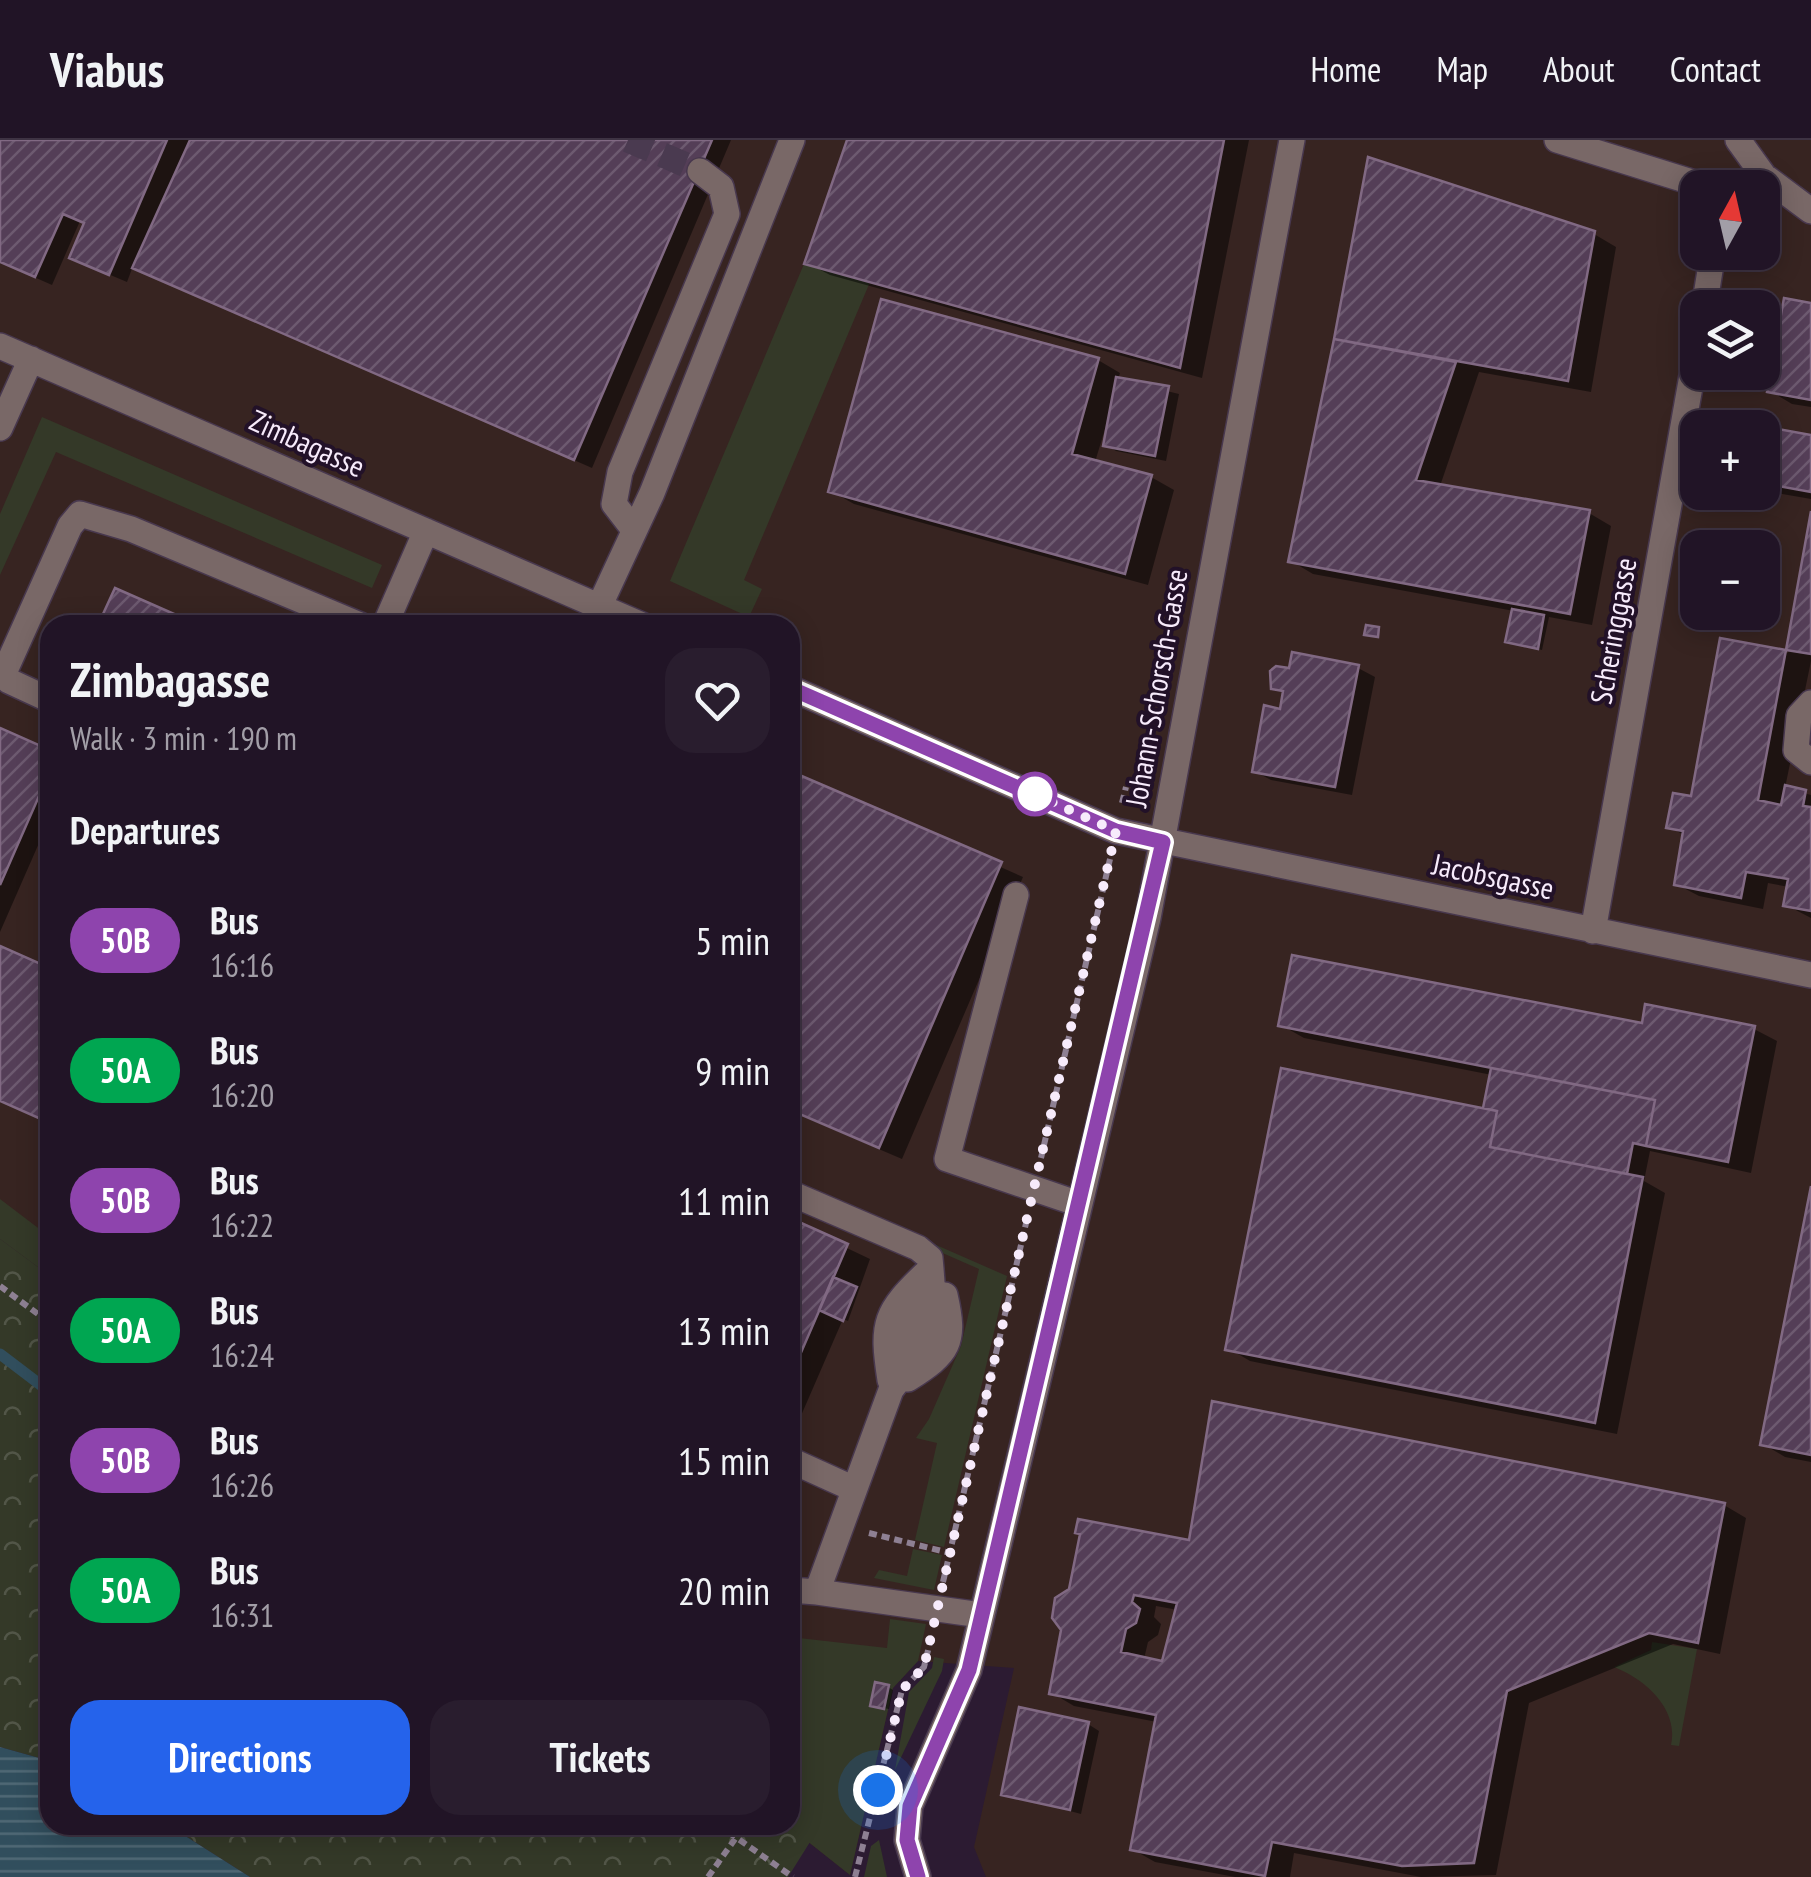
<!DOCTYPE html>
<html lang="en">
<head>
<meta charset="utf-8">
<style>
	:root { --surface:#211426; --page:#291d2e; --text:#f1f3f6; --muted:#a29ea7; --line:#3e3343; --accent:#2563eb }
	body { margin:0; font-family:"PT Sans Narrow",sans-serif; background:var(--page); color:var(--text); height:100vh; display:flex; flex-direction:column; font-size:38px; white-space:nowrap }
	* { box-sizing:border-box; margin:0 }
	p { font-size:32px; color:var(--muted) }
	.icon { flex:none; width:55px; height:55px; fill:none; stroke:currentColor; stroke-width:2; stroke-linecap:round; stroke-linejoin:round }
	.map { position:relative; flex:1; overflow:hidden }
	.drawer { position:absolute; left:40px; top:475px; width:760px; height:1220px; display:flex; flex-direction:column; background:var(--surface); border-radius:30px; box-shadow:0 5px 25px #0003,0 0 0 2px var(--line) }
	.drawer>* { flex:none }
	.badge { padding:0 20px; border-radius:32px; font-size:35px; line-height:65px }
	.needle { width:65px; rotate:8deg }
	.buttons { position:absolute; left:1680px; top:30px; display:grid; gap:20px }
	.buttons a { display:grid; place-items:center; width:100px; height:100px; border-radius:20px; background:var(--surface); box-shadow:0 5px 25px #0003,0 0 0 2px var(--line); font-size:50px }
	.you { position:absolute; width:50px; height:50px; margin:-25px; border:8px solid #fff; border-radius:50%; background:#1a73e8; box-shadow:0 0 0 15px #1a73e833 }
	.map>.badge { position:absolute; translate:-50% -50%; box-shadow:0 0 0 5px #fff }
	h2 { padding:0 30px; font-size:38px; line-height:90px }
	.round { display:grid; place-items:center; flex:none; width:105px; height:105px; border-radius:30px; background:var(--page) }
	.headline { display:flex; align-items:center; justify-content:space-between; height:170px; padding:0 30px }
	h1 { font-size:48px; font-weight:700; line-height:75px }
	.cta { display:flex; gap:20px; margin-top:auto; padding:20px 30px }
	.cta a { flex:1; height:115px; border-radius:30px; background:var(--accent); color:#fff; font-size:40px; font-weight:700; line-height:115px; text-align:center }
	.cta a+a { background:var(--page); color:var(--text) }
	ul { padding:0; list-style:none }
	li { display:flex; align-items:center; gap:30px; height:130px; padding:0 30px }
	li div { flex:1 }
	li b { display:block; font-size:38px }
	li em { font-style:normal }
	li .badge { min-width:110px; font-weight:700; text-align:center }
	header { display:flex; align-items:center; gap:60px; box-sizing:border-box; height:140px; padding:0 50px; background:var(--surface); border-bottom:2px solid var(--line) }
	header strong { font-size:48px }
	nav { display:flex; gap:55px; margin-inline-start:auto; font-size:35px }
	.map>svg:first-child { display:block }
</style>
</head>
<body>
<header>
<strong>Viabus</strong>
<nav><a>Home</a><a>Map</a><a>About</a><a>Contact</a></nav>
</header>
<div class="map">
<svg width="1811" height="1737" viewBox="0 0 1811 1737">
	<defs>
		<pattern id="forest-crowns" width="20" height="18" patternUnits="userSpaceOnUse" patternTransform="scale(2.5)"><rect width="20" height="18" fill="#343928"/><path d="M2 6a3 3 0 1 1 6 0M12 15a3 3 0 1 1 6 0" fill="none" stroke="#525648"/></pattern>
		<pattern id="water-rules" width="6" height="5" patternUnits="userSpaceOnUse" patternTransform="scale(2.5)"><rect width="6" height="5" fill="#314e5d"/><path d="M0 2.5h6" fill="none" stroke="#506875"/></pattern>
		<pattern id="building-hatch" width="6" height="6" patternUnits="userSpaceOnUse" patternTransform="scale(2.5)"><rect width="6" height="6" fill="#543e57"/><path d="M-1 1l2-2M0 6l6-6M5 7l2-2" fill="none" stroke="#6d5a70"/></pattern>
	</defs>
	<rect width="100%" height="100%" fill="#2c1b32"/>
	<path fill="#372421" fill-rule="evenodd" d="M 0,0 L 1811,0 L 1811,1737 L 986,1737 L 974,1707 L 1014,1528 L 918,1521 L 893,1548 L 850,1735 L 787,1685 L 790,485 L 50,485 L 50,1136 L 0,1099 ZM 1698,48 L 1762,48 L 1762,112 L 1698,112 ZM 1698,168 L 1762,168 L 1762,232 L 1698,232 ZM 1698,288 L 1762,288 L 1762,352 L 1698,352 ZM 1698,408 L 1762,408 L 1762,472 L 1698,472 Z"/>
	<path fill="#343928" d="M 804,124 L 870,142 L 744,440 L 762,449 L 749,477 L 670,441 Z
		M 42,277 L 382,425 L 372,448 L 56,312 L 0,435 L 0,374 Z
		M 790,1041 L 1007,1136 L 944,1407 L 915,1400 L 937,1303 L 916,1298 L 929,1279 L 961,1206 L 979,1129 L 790,1046 Z
		M 0,1059 L 50,1097 L 50,1136 L 0,1099 Z
		M 913,1409 L 942,1415 L 934,1450 L 874,1438 L 879,1430 L 907,1436 Z
		M 890,1479 L 926,1484 L 918,1521 L 893,1548 L 850,1735 L 787,1685 L 790,1497 L 887,1508 Z
		M 1652,1502 L 1697,1509 L 1679,1606 L 1671,1605 C 1679,1569 1645,1539 1614,1527 L 1651,1510 Z
		M 934,1517 L 944,1519 L 942,1531 L 895,1630 L 909,1552 L 932,1528 Z
		M 879,1700 L 887,1737 L 864,1737 L 871,1706 Z"/>
	<path fill="url(#forest-crowns)" d="M 0,1099 L 50,1136 L 50,1621 L 0,1607 Z
		M 168,1685 L 787,1685 L 810,1702 L 788,1737 L 250,1737 Z"/>
	<path fill="url(#water-rules)" d="M 0,1607 L 50,1621 L 50,1685 L 168,1685 L 250,1737 L 0,1737 Z"/>
	<path fill="#0007" fill-rule="evenodd" d="M 0,0 L 731,0 L 592,328 L 133,126 L 127,142 L 89,126 L 87,84 L 80,81 L 52,145 L 0,122 Z
		M 849,0 L 1249,0 L 1202,238 L 830,135 L 807,123 Z
		M 1369,21 L 1594,94 L 1616,107 L 1591,252 L 1479,232 L 1440,346 L 1589,373 L 1611,386 L 1592,485 L 1549,477 L 1542,510 L 1508,501 L 1514,471 L 1313,434 L 1291,421 Z
		M 1811,165 L 1811,267 L 1792,264 L 1770,251 Z
		M 1098,220 L 1120,233 L 1118,239 L 1179,254 L 1166,321 L 1116,311 L 1106,305 L 1109,290 L 1105,289 L 1095,322 L 1151,337 L 1174,350 L 1148,445 L 854,364 L 831,351 Z
		M 1762,298 L 1811,298 L 1811,359 L 1777,353 L 1762,344 Z
		M 1811,385 L 1811,521 L 1785,648 L 1811,655 L 1811,778 L 1786,765 L 1789,747 L 1768,743 L 1763,769 L 1699,756 L 1676,744 L 1685,696 L 1669,686 L 1693,659 L 1722,501 L 1788,513 Z
		M 1358,528 L 1375,537 L 1352,655 L 1271,640 L 1254,631 L 1282,572 L 1285,554 L 1274,547 L 1291,531 Z
		M 0,590 L 50,612 L 50,678 L 0,792 Z
		M 790,634 L 1023,737 L 902,1019 L 790,971 Z
		M 1281,885 L 1754,889 L 1777,901 L 1751,1033 L 1650,1011 L 1644,1041 L 1665,1053 L 1617,1294 L 1250,1221 L 1228,1208 L 1485,971 L 1492,935 L 1304,898 Z
		M 1811,1059 L 1811,1322 L 1785,1317 L 1763,1304 Z
		M 790,1081 L 870,1119 L 848,1181 L 843,1179 L 790,1301 Z
		M 1724,1365 L 1746,1378 L 1720,1514 L 1673,1504 L 1529,1563 L 1496,1735 L 1421,1737 L 1294,1713 L 1290,1737 L 1235,1737 L 1155,1722 L 1132,1709 L 1157,1582 L 1074,1566 L 1052,1553 L 1064,1489 L 1191,1403 ZM 1156,1466 L 1178,1470 L 1164,1524 L 1144,1519 L 1148,1502 L 1158,1495 L 1161,1484 L 1154,1477 Z
		M 888,1547 L 893,1550 L 889,1569 L 877,1567 Z
		M 1088,1584 L 1099,1591 L 1081,1674 L 1003,1653 Z"/>
	<g fill="none" stroke-linecap="round" stroke-linejoin="round">
		<path stroke="#314e5d" stroke-width="11" d="M 0,1214 L 50,1252"/>
	</g>
	<path fill="url(#building-hatch)" stroke="#816983" stroke-width="2.5" fill-rule="evenodd" d="M 0,0 L 167,0 L 109,135 L 69,118 L 84,83 L 63,74 L 35,137 L 0,122 Z
		M 190,0 L 712,0 L 574,320 L 132,128 Z
		M 847,0 L 1224,0 L 1180,228 L 804,124 Z
		M 1368,17 L 1595,91 L 1568,241 L 1334,199 Z
		M 1784,158 L 1811,163 L 1811,260 L 1767,252 Z
		M 881,159 L 1099,218 L 1072,314 L 1152,335 L 1125,434 L 828,352 Z
		M 1334,199 L 1456,222 L 1416,340 L 1590,370 L 1570,474 L 1288,422 Z
		M 1116,237 L 1169,246 L 1155,316 L 1103,306 Z
		M 1762,286 L 1811,295 L 1811,352 L 1762,343 Z
		M 1811,371 L 1811,514 L 1786,510 Z
		M 115,448 L 199,485 L 98,485 Z
		M 1512,469 L 1544,475 L 1538,509 L 1505,502 Z
		M 1366,485 L 1379,487 L 1378,497 L 1364,495 Z
		M 1720,498 L 1786,510 L 1758,660 L 1781,665 L 1785,645 L 1806,650 L 1803,666 L 1811,667 L 1811,771 L 1783,766 L 1788,739 L 1746,732 L 1741,758 L 1674,745 L 1683,691 L 1666,688 L 1673,653 L 1691,656 Z
		M 1292,512 L 1359,525 L 1335,647 L 1252,632 L 1264,565 L 1280,569 L 1283,551 L 1271,549 L 1270,531 L 1276,526 L 1289,528 Z
		M 0,588 L 50,610 L 50,631 L 0,745 Z
		M 790,631 L 1002,722 L 879,1008 L 790,970 Z
		M 0,806 L 50,828 L 50,983 L 0,961 Z
		M 1292,815 L 1642,883 L 1645,864 L 1755,886 L 1728,1022 L 1646,1006 L 1655,960 L 1278,886 Z
		M 1281,928 L 1497,971 L 1490,1007 L 1643,1037 L 1595,1283 L 1225,1210 Z
		M 1491,928 L 1655,960 L 1646,1006 L 1633,1003 L 1627,1034 L 1490,1007 L 1497,971 L 1483,968 Z
		M 1811,1046 L 1811,1315 L 1760,1305 Z
		M 790,1078 L 848,1104 L 790,1238 Z
		M 833,1137 L 857,1147 L 843,1181 L 819,1170 Z
		M 1212,1261 L 1725,1363 L 1698,1503 L 1649,1493 L 1507,1551 L 1474,1723 L 1402,1726 L 1272,1702 L 1265,1736 L 1130,1710 L 1156,1575 L 1049,1554 L 1061,1490 L 1052,1478 L 1055,1458 L 1069,1449 L 1080,1394 L 1075,1393 L 1078,1379 L 1189,1400 ZM 1134,1455 L 1177,1463 L 1162,1521 L 1121,1512 L 1126,1489 L 1136,1483 L 1140,1469 L 1132,1462 Z
		M 875,1542 L 889,1545 L 884,1569 L 870,1566 Z
		M 1019,1567 L 1089,1582 L 1070,1670 L 1001,1655 Z"/>
	<g fill="none" stroke-linecap="round" stroke-linejoin="round">
		<path stroke="#4a3a50" stroke-width="25" stroke-dasharray="25 12" stroke-linecap="butt" d="M 628,0 L 700,31"/>
		<g stroke="#48384e" stroke-width="28">
			<path id="minor" d="M 1557,0 L 1711,48
				M 1738,0 L 1764,36 L 1811,71
				M 1704,168 L 1713,112
				M 0,206 L 642,485
				M 0,288 L 31,219
				M 634,390 L 614,364 L 620,332 L 727,74 L 721,47 L 700,31
				M 599,467 L 652,353 L 792,0
				M 385,485 L 426,391
				M 790,548 L 1116,691 L 1811,835
				M 50,560 L 9,541 L 4,533 L 70,386 L 80,374 L 131,389 L 360,485
				M 1811,563 L 1799,576 L 1796,610 L 1811,622
				M 1016,755 L 947,1019 L 1079,1064
				M 1593,791 L 1698,202
				M 790,1053 L 918,1108 L 930,1118 L 931,1129 L 895,1235
				M 931,1129 L 935,1182 L 921,1211 L 891,1250 L 817,1452 L 981,1475
				M 908,1239 C 949,1213 956,1203 945,1155
				M 890,1240 C 881,1182 885,1172 927,1132
				M 790,1320 L 854,1349
				M 790,1450 L 817,1452
				M 918,1737 L 907,1700 L 910,1666 L 969,1530 L 1148,778 L 1292,0"/>
		</g>
		<path stroke="#8e8093" stroke-width="6" stroke-dasharray="8 5" stroke-linecap="butt" d="M 1122,663 L 1126,647
			M 1041,1018 L 1110,719
			M 0,1146 L 50,1183
			M 869,1393 L 950,1413
			M 943,1442 L 1027,1079
			M 718,1685 L 793,1737
			M 708,1737 L 735,1699
			M 855,1737 L 902,1550 L 924,1527 L 931,1498"/>
		<use href="#minor" stroke="#796867" stroke-width="25"/>
	</g>
	<g fill="none" stroke-linecap="round" stroke-linejoin="round">
		<g stroke="#fff" stroke-width="22">
			<path id="line" d="M 790,548 L 1116,691 L 1163,702 L 969,1530 L 910,1666 L 907,1700 L 918,1737"/>
		</g>
		<use href="#line" stroke="#8e44ad" stroke-width="15"/>
		<path stroke="#f7ebfb" stroke-width="10" stroke-dasharray="0 18" d="M 878,1650 L 902,1550 L 924,1527 L 1116,691 L 1032,653 L 1035,654"/>
	</g>
	<circle fill="#fff" stroke="#8e44ad" stroke-width="5" cx="1035" cy="654" r="20"/>
	<g text-anchor="middle" stroke-width="8" stroke-linejoin="round" paint-order="stroke">
		<g font-size="30" fill="#f7ebfb" stroke="#221128">
			<text transform="translate(307 304) rotate(24)" y="10">Zimbagasse</text>
			<text transform="translate(1614 491) rotate(-80)" y="10">Scheringgasse</text>
			<text transform="translate(1157 548) rotate(-80)" y="10">Johann-Schorsch-Gasse</text>
			<text transform="translate(1493 737) rotate(12)" y="10">Jacobsgasse</text>
		</g>
	</g>
</svg>
<div class="buttons">
<a><svg class="needle" viewBox="-14 -14 28 28"><path d="M0-13l5 13h-10z" fill="#e53935"/><path d="M0 13l5-13h-10z" fill="#a29ea7"/></svg></a>
<a><svg class="icon" aria-label="layers" viewBox="0 0 24 24"><path d="M12 4l9 5-9 5-9-5zM3 14l9 5 9-5"/></svg></a>
<a>+</a>
<a>−</a>
</div>
<div class="you" style="left:878px;top:1650px"></div>
<section class="drawer">
<div class="headline"><div><h1>Zimbagasse</h1><p>Walk · 3 min · 190 m</p></div><a class="round"><svg class="icon" aria-label="heart" viewBox="0 0 24 24"><path d="M12 20l-8-8c-3-5 5-10 8-4 3-6 11-1 8 4z"/></svg></a></div>
<h2>Departures</h2>
<ul>
<li><span class="badge" style="background:#8e44ad;color:#fff">50B</span><div><b>Bus</b><p>16:16</p></div><em>5 min</em></li>
<li><span class="badge" style="background:#00a651;color:#fff">50A</span><div><b>Bus</b><p>16:20</p></div><em>9 min</em></li>
<li><span class="badge" style="background:#8e44ad;color:#fff">50B</span><div><b>Bus</b><p>16:22</p></div><em>11 min</em></li>
<li><span class="badge" style="background:#00a651;color:#fff">50A</span><div><b>Bus</b><p>16:24</p></div><em>13 min</em></li>
<li><span class="badge" style="background:#8e44ad;color:#fff">50B</span><div><b>Bus</b><p>16:26</p></div><em>15 min</em></li>
<li><span class="badge" style="background:#00a651;color:#fff">50A</span><div><b>Bus</b><p>16:31</p></div><em>20 min</em></li>
</ul>
<div class="cta"><a>Directions</a><a>Tickets</a></div>
</section>
</div>
</body>
</html>
